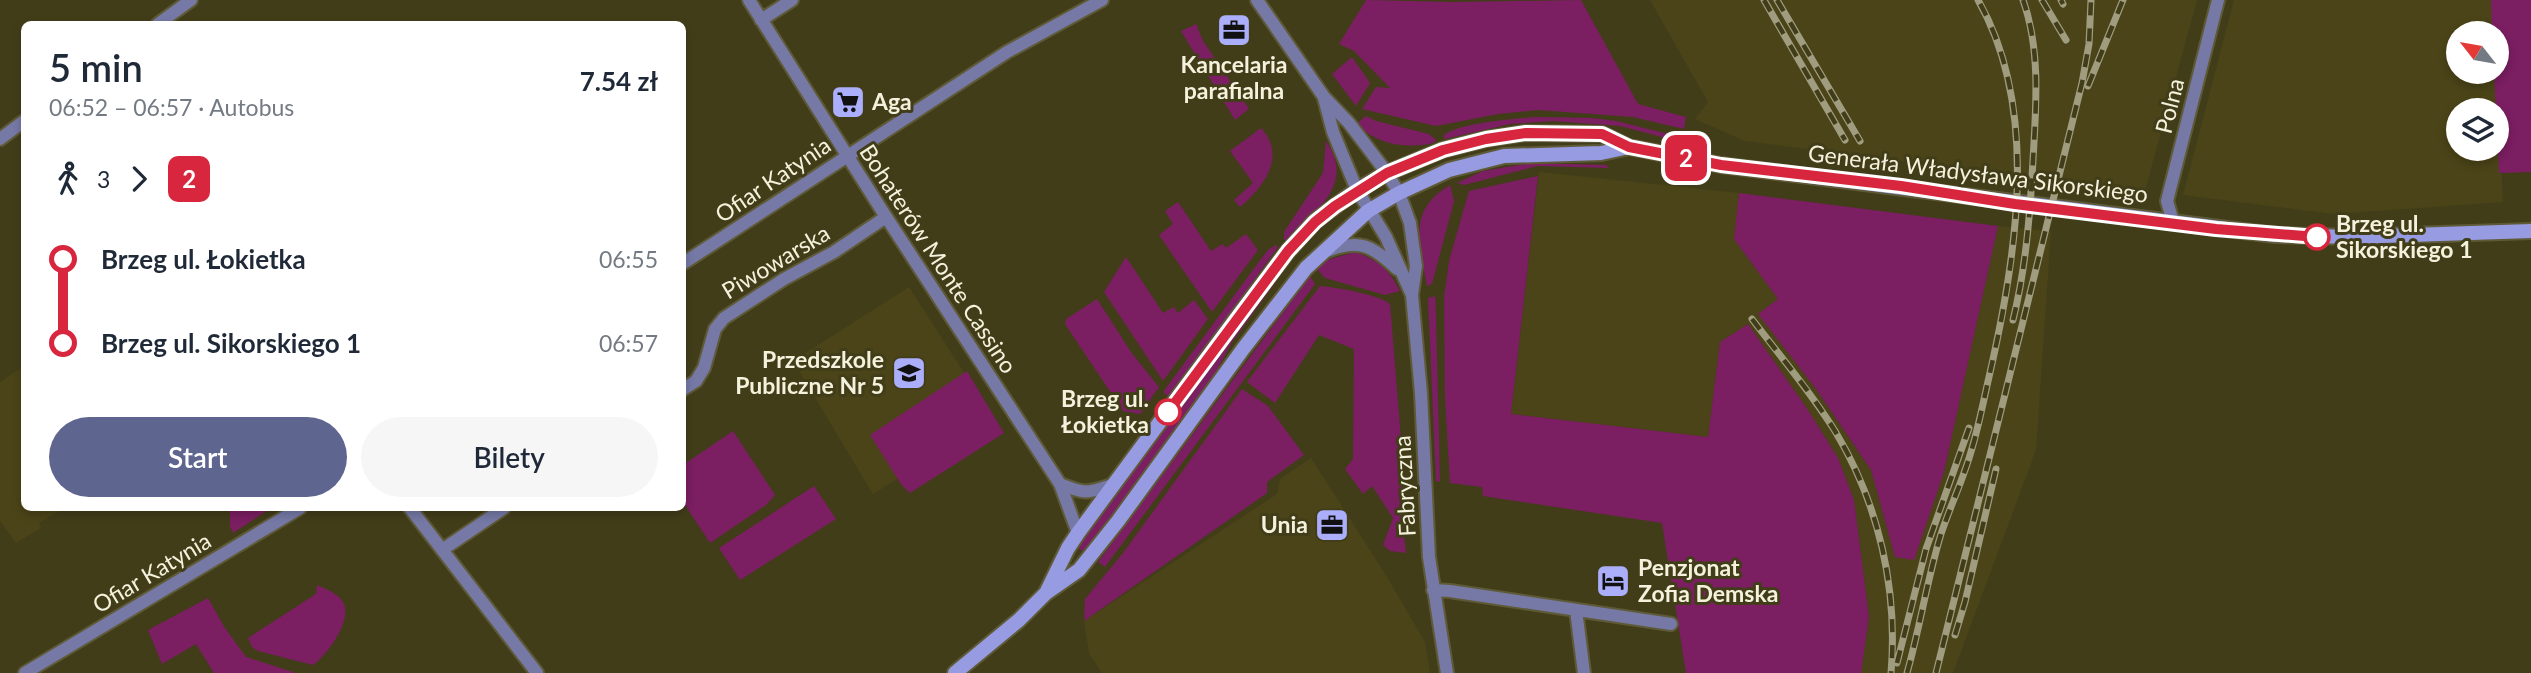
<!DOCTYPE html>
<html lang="pl">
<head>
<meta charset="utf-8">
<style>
	:root { --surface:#fff; --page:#f6f6f7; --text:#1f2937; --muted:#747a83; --accent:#5e658f }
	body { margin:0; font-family:Lato,sans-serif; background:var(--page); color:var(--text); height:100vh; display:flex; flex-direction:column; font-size:26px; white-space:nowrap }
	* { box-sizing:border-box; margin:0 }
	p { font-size:23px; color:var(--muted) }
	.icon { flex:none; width:38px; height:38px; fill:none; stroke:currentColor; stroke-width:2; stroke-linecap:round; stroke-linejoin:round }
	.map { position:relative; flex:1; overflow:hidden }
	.side { position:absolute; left:21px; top:21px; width:665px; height:490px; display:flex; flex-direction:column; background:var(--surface); border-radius:10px; box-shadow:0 4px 10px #0003 }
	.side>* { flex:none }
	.badge { padding:0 14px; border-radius:10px; font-size:24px; line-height:46px }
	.needle { width:46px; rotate:301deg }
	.buttons { position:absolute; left:2446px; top:21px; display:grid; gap:14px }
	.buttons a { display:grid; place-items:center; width:63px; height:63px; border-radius:50%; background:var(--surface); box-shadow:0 4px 10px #0003; font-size:35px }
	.map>.badge { position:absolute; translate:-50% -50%; box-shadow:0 0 0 4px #fff }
	.legs { display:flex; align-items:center; gap:10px; height:77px; padding:0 28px; font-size:23px }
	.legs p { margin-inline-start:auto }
	.head { display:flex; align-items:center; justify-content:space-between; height:119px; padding:0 28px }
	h1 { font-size:38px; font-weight:600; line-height:52px }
	.cta { display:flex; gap:14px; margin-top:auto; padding:14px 28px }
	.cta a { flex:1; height:80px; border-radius:42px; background:var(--accent); color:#fff; font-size:28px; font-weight:600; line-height:80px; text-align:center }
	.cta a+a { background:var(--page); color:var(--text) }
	ul { padding:0 28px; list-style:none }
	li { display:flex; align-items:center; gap:24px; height:84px; font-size:26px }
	li i { display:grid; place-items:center; width:10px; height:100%; margin:0 9px; background:currentColor }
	li i::after { content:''; width:18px; height:18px; margin:-9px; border:5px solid; border-radius:50%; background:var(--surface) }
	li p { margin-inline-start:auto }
	li:first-child i { background:linear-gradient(#0000 50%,currentColor 0) }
	li:last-child i { background:linear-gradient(currentColor 50%,#0000 0) }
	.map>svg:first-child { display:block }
</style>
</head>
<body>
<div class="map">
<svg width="2531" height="673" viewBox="0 0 2531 673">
	<rect width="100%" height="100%" fill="#423d19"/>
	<path fill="#4b4418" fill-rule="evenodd" d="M 1650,0 L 2197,0 L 2145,191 L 2127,195 L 1996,178 L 1997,173 L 1745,141 L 1695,119 L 1708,102 Z
		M 2234,0 L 2492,0 L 2494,33 L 2459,33 L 2459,72 L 2496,72 L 2503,202 L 2333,214 L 2183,195 ZM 2459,110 L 2497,110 L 2497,149 L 2459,149 Z
		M 1539,172 L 1739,193 L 1734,239 L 1778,299 L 1759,314 L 1816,389 L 1871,470 L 1895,556 L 1944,472 L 1998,226 L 2051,231 L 2036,450 L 1953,673 L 1861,673 L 1869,617 L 1854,500 L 1838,458 L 1808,410 L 1748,324 L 1720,342 L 1708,437 L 1511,414 Z
		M 909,287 L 993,418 L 873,494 L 793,361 Z
		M 24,366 L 24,508 L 65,508 L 39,523 L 41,528 L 16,543 L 0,521 L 0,382 Z
		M 1311,458 L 1384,572 L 1425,642 L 1430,673 L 1102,673 L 1089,653 L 1084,621 L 1277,494 L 1280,479 Z"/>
	<path fill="#7b1e62" d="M 1366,0 L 1453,2 L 1581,0 L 1638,104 L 1686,117 L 1684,129 L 1633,117 L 1538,110 L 1498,114 L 1436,126 L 1362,109 L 1376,87 L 1390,88 L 1354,51 L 1339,44 Z
		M 2491,0 L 2531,0 L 2531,172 L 2499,173 L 2494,72 L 2497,72 L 2497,33 L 2492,33 Z
		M 1196,24 L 1203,41 L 1249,109 L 1235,120 L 1181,31 Z
		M 1352,57 L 1370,83 L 1356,106 L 1332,74 Z
		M 1366,116 L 1376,121 L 1429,134 L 1436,140 L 1434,143 C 1405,149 1378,145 1356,124 Z
		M 1535,117 L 1592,118 L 1616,121 L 1684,138 L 1685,140 L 1681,142 L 1620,126 L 1553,121 L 1510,124 L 1445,139 L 1443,136 C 1457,123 1514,119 1535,117 Z
		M 1261,128 C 1287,156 1264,187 1240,207 L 1234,200 L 1253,183 L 1230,151 Z
		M 1326,141 C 1356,184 1316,211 1287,240 L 1284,240 L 1284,232 L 1323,173 Z
		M 1531,163 L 1606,165 L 1609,168 L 1538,166 L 1464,185 L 1457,183 L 1483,171 Z
		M 1538,176 L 1511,414 L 1708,437 L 1720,342 L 1748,324 L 1808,410 L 1838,458 L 1854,500 L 1869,617 L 1861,673 L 1686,673 L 1662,523 L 1483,496 L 1482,487 L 1450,483 L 1445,399 L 1444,299 L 1449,261 L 1469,191 Z
		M 1450,185 L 1454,201 L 1432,284 L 1427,286 C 1420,244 1406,211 1450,185 Z
		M 1739,193 L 1998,226 L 1944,472 L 1914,560 L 1895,557 L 1871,470 L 1816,389 L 1758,314 L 1778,299 L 1734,239 Z
		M 1178,202 L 1211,251 L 1223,244 L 1226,248 L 1246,234 L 1258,250 L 1212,312 L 1159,235 L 1173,224 L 1165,211 Z
		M 1276,245 L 1278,247 L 1169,397 L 1163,392 L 1261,259 L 1269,249 Z
		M 1355,252 C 1378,260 1389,269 1400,291 L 1385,295 L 1325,278 L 1316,268 L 1327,260 Z
		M 1126,257 L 1163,313 L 1174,307 L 1178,313 L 1194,300 L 1208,319 L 1163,381 L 1104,292 Z
		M 1290,259 L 1291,261 L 1232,342 L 1211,381 L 1161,452 L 1083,552 L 1078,547 Z
		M 1310,276 L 1315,284 L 1105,567 L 1098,562 Z
		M 1320,286 C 1335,287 1380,295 1390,304 L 1400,426 L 1404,486 L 1403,526 L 1406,553 L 1390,551 L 1383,545 L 1393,518 L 1372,486 L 1363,494 L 1345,469 L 1353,459 L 1354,349 L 1319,335 L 1275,403 L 1247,382 Z
		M 1435,296 L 1436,313 L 1440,482 L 1436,481 L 1428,298 Z
		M 1097,299 L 1131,352 L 1159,387 L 1140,414 L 1123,411 L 1065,324 L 1066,319 Z
		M 967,371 L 1004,433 L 910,493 L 901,484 L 870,435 Z
		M 1242,389 L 1268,406 L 1304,455 L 1267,482 L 1267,493 L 1084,621 L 1085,599 L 1123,553 Z
		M 733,431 L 775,495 L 766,505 L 710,543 L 683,502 L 683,465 Z
		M 814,486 L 836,519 L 740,580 L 719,548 Z
		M 233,508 L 266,508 L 268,510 L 233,533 L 230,526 L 230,510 Z
		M 317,585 C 327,590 339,593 344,604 C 351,623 327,655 313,665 L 258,651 L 252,647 L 248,638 L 316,594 Z
		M 208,598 L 225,628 L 246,657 L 296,673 L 214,673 L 196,644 L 162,664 L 148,630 Z"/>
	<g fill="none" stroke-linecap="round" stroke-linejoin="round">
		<g stroke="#5e5a38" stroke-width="16">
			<path id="street" d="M 749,0 L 881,209 L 1060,484 L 1078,533
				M 1257,0 L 1324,97 L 1349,123 L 1387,173 L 1399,193 L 1410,223 L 1416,266 L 1412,295 L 1421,393 L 1429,557 L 1447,673
				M 761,20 L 792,0
				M 158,24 L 191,0
				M 1324,98 L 1333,132 L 1357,190 L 1386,237 L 1412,295
				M 0,139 L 24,121
				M 2173,222 L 2167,201 L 2218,0
				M 1327,251 C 1359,238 1373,246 1397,269
				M 682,264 L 1007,52 L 1102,0
				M 682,390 L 696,381 L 704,368 L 715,329 L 724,318 L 784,279 L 834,252 L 886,217
				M 1060,484 C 1087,495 1088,493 1115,484
				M 410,508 L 537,673
				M 442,550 L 504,508
				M 1433,590 L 1450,591 L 1671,624
				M 1576,610 L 1584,673
				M 25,673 L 300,508"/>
		</g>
		<g stroke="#5e5a38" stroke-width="18">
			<path id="secondary" d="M 1046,593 L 1068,548 L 1078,533 L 1241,312 L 1288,251 L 1315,221 L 1357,190 L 1387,173 L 1442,150 L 1486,139 L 1526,133 L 1602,134 L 1629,147 L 1721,165 L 2275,235 L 2351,237 L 2531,231
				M 955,673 L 1019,620 L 1046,593 L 1079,570 L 1118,521 L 1243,349 L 1306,268 L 1368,211 L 1399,193 L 1449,170 L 1504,156 L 1601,153 L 1629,147"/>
		</g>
		<use href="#street" stroke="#7679a6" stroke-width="12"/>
		<use href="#secondary" stroke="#979be1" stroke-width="14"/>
		<g stroke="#9f9c7f" stroke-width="7">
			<path id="rail" d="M 1764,0 L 1845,140
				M 1777,0 L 1860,141
				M 2042,0 L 2066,40
				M 2061,0 L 2063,4
				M 2088,86 L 2123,0
				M 1752,319 C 1780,356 1811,392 1835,431 C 1879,504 1898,589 1891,673
				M 2013,320 C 2026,268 2030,213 2033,160 C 2036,108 2041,50 2023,0
				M 1955,635 L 1965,602 L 1996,469
				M 1897,663 L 1926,549 L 1969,428
				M 1907,673 C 1920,627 1927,580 1941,534 C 1950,507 1962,482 1970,455 C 1978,430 1983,403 1989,377 C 2016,260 2041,110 1978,0
				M 1936,673 L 2082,83 L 2089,44 L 2091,0"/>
		</g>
		<use href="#rail" stroke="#423d19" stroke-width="4.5" stroke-dasharray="13" stroke-linecap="butt"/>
	</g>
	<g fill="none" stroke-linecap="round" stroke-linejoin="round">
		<g stroke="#fff" stroke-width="16">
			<path id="line-1" d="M 1168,412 L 1288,251 L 1315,222 L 1335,206 L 1387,173 L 1443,150 L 1486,139 L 1526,133 L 1602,134 L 1629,147 L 1721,165 L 1901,186 L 2015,204 L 2216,229 L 2317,237"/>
		</g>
		<use href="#line-1" stroke="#d7263d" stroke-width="10"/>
	</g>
	<defs>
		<g id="office-square" transform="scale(1.75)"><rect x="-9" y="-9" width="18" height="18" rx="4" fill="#abaffb" stroke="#423d19"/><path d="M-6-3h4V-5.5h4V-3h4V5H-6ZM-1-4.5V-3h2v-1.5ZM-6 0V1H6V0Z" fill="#111"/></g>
		<g id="supermarket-square" transform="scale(1.75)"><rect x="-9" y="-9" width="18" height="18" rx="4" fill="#abaffb" stroke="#423d19"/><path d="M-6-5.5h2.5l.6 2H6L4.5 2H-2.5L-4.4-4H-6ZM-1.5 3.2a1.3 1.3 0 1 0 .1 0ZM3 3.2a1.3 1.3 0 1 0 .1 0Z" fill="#111"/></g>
		<g id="school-square" transform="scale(1.75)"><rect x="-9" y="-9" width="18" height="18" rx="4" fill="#abaffb" stroke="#423d19"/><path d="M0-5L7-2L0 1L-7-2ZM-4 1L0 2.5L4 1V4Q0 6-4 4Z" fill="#111"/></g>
		<g id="hotel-square" transform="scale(1.75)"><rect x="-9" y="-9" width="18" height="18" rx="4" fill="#abaffb" stroke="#423d19"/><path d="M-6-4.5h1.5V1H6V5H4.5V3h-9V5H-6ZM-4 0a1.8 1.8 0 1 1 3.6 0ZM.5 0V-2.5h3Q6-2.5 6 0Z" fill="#111"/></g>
	</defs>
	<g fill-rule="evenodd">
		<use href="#office-square" x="1234" y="30"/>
		<use href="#supermarket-square" x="848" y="102"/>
		<use href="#school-square" x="909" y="373"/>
		<use href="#office-square" x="1332" y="525"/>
		<use href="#hotel-square" x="1613" y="581"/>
	</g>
	<g fill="#fff" stroke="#d7263d" stroke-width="3.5">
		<circle cx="2317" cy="237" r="12"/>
		<circle cx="1168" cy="412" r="12"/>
	</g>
	<g text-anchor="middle" stroke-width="6" stroke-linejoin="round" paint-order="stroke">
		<g font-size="23" font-weight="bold" fill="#f4f2dd" stroke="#423d19" text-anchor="start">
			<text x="1234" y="73" text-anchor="middle">Kancelaria<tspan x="1234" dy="26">parafialna</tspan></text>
			<text x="872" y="110">Aga</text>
			<text x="884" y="368" text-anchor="end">Przedszkole<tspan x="884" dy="26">Publiczne Nr 5</tspan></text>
			<text x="1308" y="533" text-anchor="end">Unia</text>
			<text x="1638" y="576">Penzjonat<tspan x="1638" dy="26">Zofia Demska</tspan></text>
		</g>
		<g font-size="23" fill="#f4f2dd" stroke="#423d19">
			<text transform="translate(2170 106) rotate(-76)" y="8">Polna</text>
			<text transform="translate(1978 174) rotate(7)" y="8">Generała Władysława Sikorskiego</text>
			<text transform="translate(773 180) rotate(-34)" y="8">Ofiar Katynia</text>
			<text transform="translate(938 259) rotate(57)" y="8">Bohaterów Monte Cassino</text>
			<text transform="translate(776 262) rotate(-31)" y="8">Piwowarska</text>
			<text transform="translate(1405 486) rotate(-93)" y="8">Fabryczna</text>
			<text transform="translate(152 573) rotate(-31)" y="8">Ofiar Katynia</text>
		</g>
		<g font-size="23" font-weight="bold" fill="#f4f2dd" stroke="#423d19" text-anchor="start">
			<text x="2336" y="232">Brzeg ul.<tspan x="2336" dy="26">Sikorskiego 1</tspan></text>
			<text x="1149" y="407" text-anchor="end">Brzeg ul.<tspan x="1149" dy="26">Łokietka</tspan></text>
		</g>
	</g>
</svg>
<div class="buttons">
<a><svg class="needle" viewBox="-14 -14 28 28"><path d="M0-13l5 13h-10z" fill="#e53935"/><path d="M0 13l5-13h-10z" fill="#747a83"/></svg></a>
<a><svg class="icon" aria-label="layers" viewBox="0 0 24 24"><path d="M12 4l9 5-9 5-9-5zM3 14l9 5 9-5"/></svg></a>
</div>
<b class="badge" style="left:1686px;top:158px;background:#d7263d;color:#fff">2</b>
<section class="side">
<div class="head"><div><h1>5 min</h1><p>06:52 – 06:57 · Autobus</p></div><b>7.54 zł</b></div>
<div class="legs"><svg class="icon" aria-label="walk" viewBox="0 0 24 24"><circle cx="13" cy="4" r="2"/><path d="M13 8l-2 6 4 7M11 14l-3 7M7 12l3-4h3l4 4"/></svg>3<svg class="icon" aria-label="forward" viewBox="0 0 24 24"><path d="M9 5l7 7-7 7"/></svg><b class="badge" style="background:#d7263d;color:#fff">2</b></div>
<ul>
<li><i style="color:#d7263d"></i><b>Brzeg ul. Łokietka</b><p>06:55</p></li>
<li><i style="color:#d7263d"></i><b>Brzeg ul. Sikorskiego 1</b><p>06:57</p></li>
</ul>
<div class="cta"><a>Start</a><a>Bilety</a></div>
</section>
</div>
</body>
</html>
